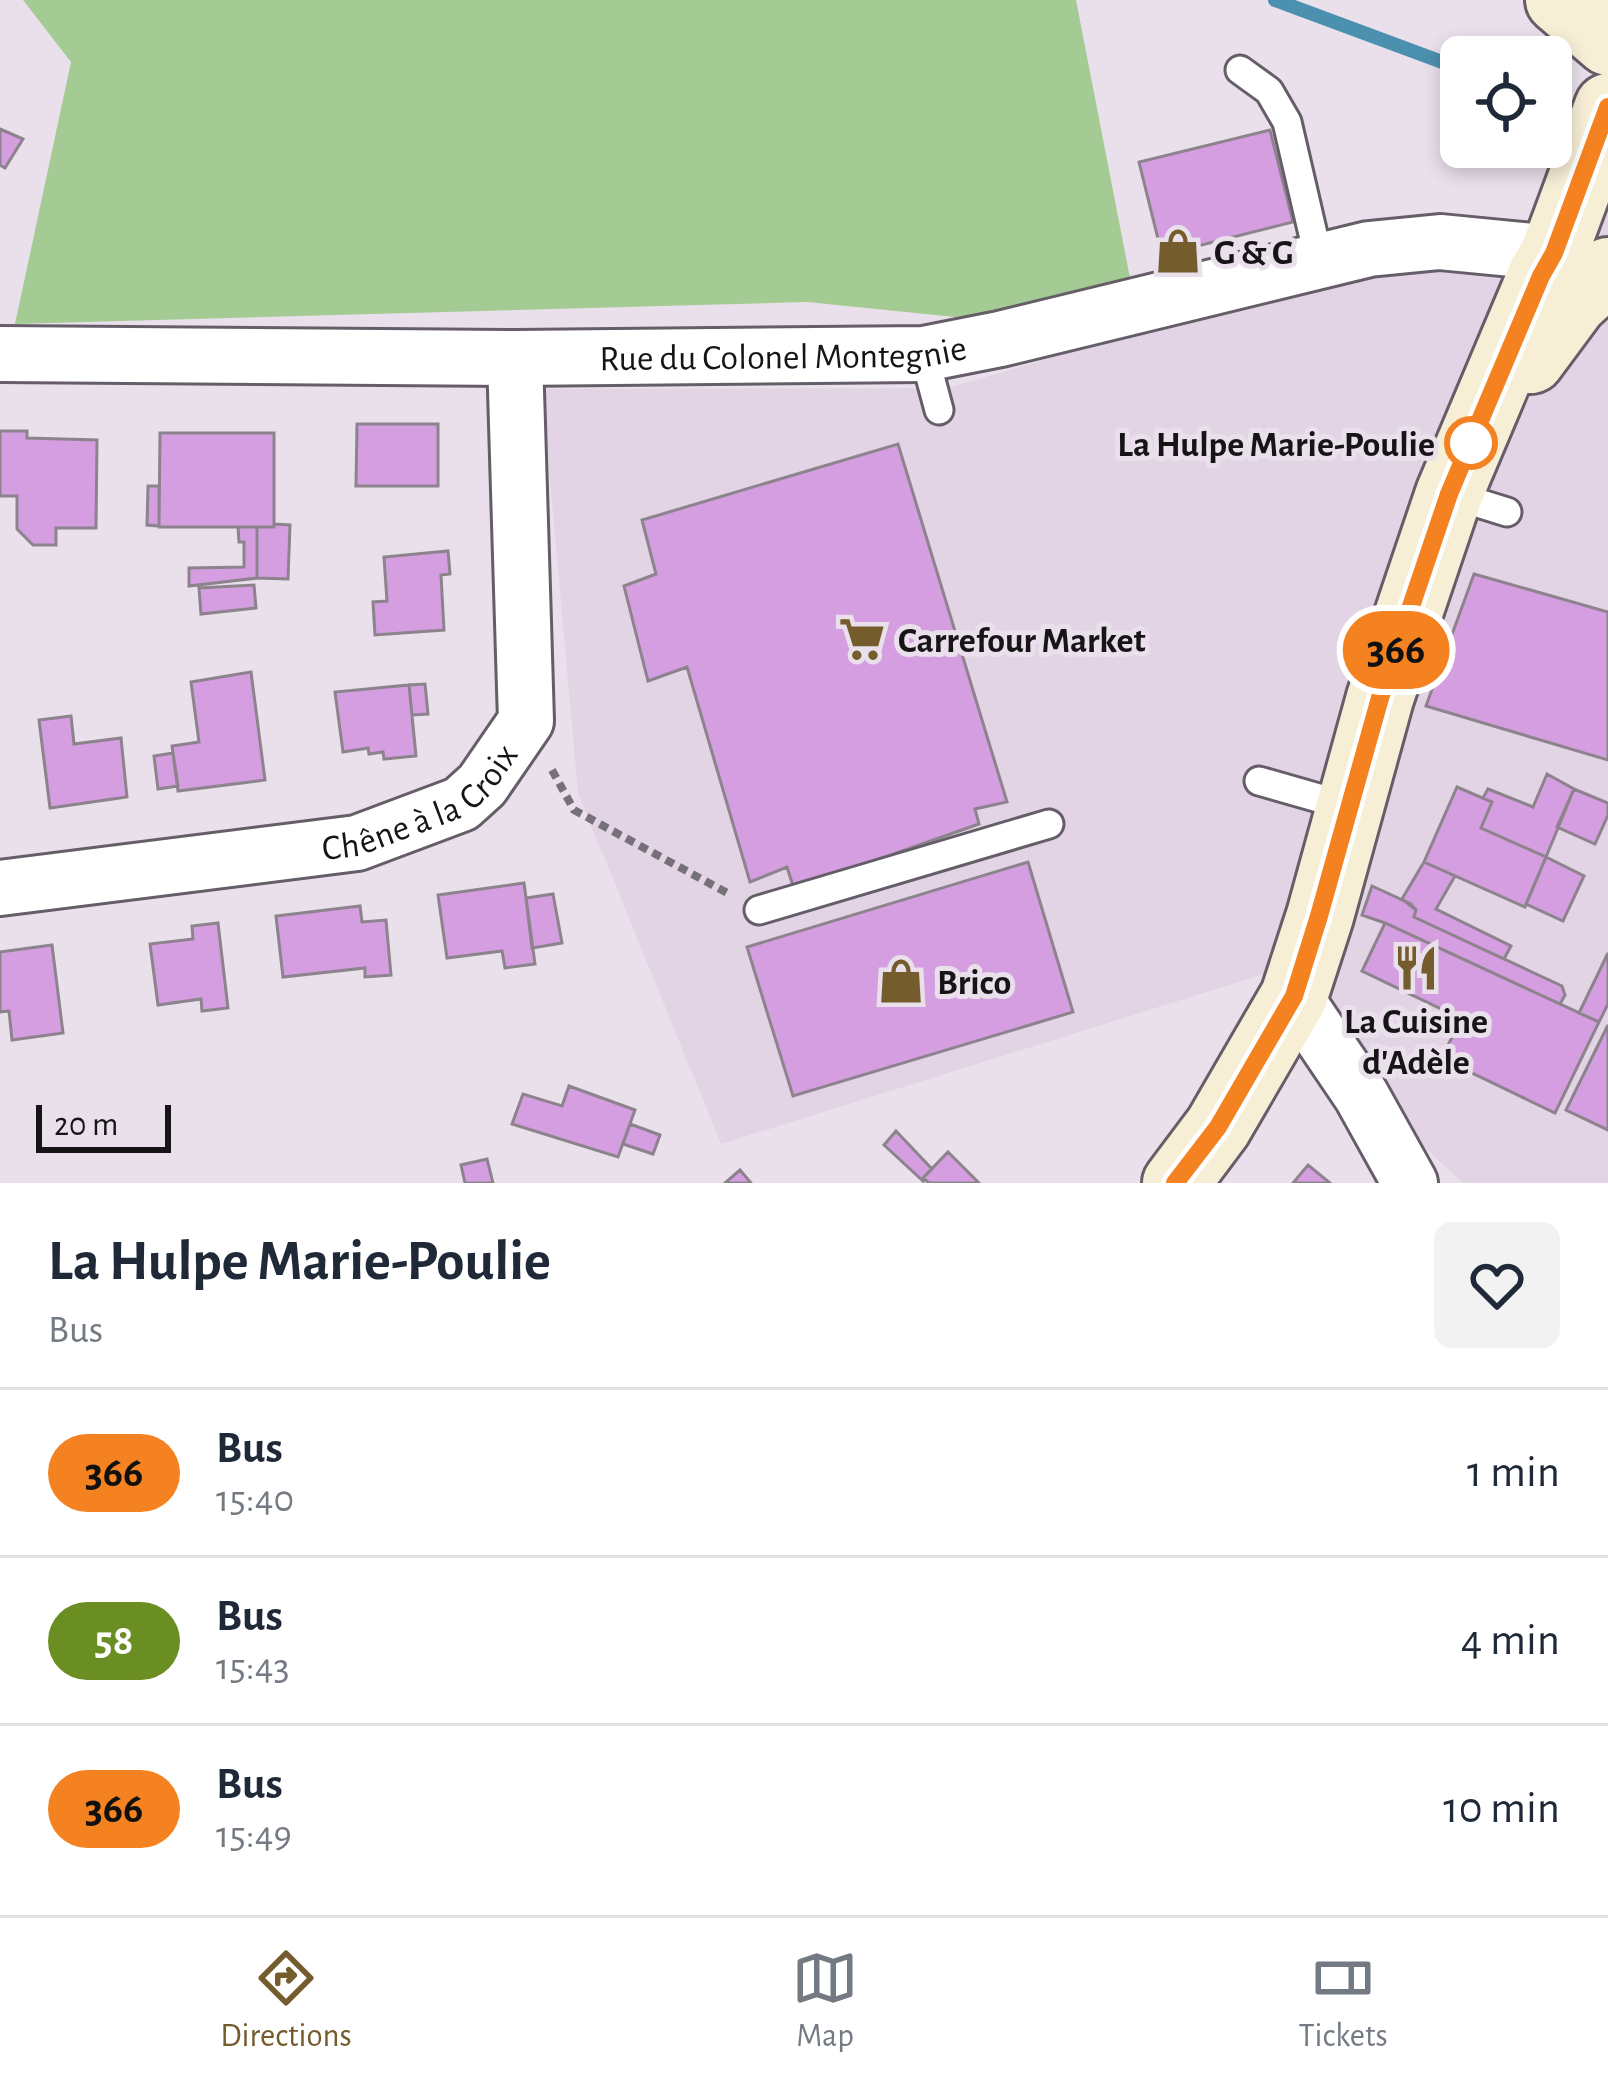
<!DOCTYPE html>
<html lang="en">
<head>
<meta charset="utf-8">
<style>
	:root { --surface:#fff; --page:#f2f2f3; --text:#1f2937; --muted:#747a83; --line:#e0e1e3; --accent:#745c2d }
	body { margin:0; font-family:"Alegreya Sans",sans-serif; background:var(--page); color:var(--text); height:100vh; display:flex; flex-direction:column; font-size:45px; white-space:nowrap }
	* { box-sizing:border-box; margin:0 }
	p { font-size:39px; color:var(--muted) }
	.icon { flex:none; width:66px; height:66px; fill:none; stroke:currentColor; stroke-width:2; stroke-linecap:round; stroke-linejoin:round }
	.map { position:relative; height:1183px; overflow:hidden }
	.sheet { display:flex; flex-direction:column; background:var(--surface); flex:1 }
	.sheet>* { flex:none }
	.badge { padding:0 24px; border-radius:39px; font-size:42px; line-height:78px }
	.buttons { position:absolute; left:1440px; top:36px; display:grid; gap:24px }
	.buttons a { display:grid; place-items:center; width:132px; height:132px; border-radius:18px; background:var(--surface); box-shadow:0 6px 18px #0003; font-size:60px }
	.scale { position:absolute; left:36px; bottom:30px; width:135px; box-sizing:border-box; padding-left:12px; border:6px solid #171418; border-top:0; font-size:33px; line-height:42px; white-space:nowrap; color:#171418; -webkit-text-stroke:9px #e9e0eb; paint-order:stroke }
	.map>.badge { position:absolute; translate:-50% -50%; box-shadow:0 0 0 6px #fff }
	.round { display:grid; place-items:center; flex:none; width:126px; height:126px; border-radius:18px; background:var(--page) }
	.headline { display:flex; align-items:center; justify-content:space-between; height:204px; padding:0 48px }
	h1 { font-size:57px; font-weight:700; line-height:90px }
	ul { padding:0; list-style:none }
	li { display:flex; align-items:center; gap:36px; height:168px; padding:0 48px; border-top:3px solid var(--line) }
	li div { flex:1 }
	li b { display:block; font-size:45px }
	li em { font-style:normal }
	li .badge { min-width:132px; font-weight:700; text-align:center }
	.tab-bar { display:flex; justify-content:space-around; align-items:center; height:168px; border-top:3px solid var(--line); background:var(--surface); font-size:33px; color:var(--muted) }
	.tab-bar a { display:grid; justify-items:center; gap:6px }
	.tab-bar .on { color:var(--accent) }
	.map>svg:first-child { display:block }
</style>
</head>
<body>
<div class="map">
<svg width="1608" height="1183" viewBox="0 0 1608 1183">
	<rect width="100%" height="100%" fill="#e9e0eb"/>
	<path fill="#e2d3e5" d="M 1608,211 L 1608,1183 L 1463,1183 L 1382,1108 L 1261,975 L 721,1144 L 578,793 L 542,389 L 949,388 L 1240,302 L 1394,251 Z"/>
	<path fill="#a5cb94" d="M 23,0 L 1076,0 L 1130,278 L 965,318 L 807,302 L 15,324 L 71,62 Z"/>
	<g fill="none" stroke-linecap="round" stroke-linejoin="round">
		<path stroke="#4b90ae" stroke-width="14" d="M 1275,0 L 1461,69"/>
	</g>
	<path fill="#d59ee0" stroke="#8c838d" stroke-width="3" d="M 0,129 L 23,139 L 5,168 L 0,165 Z
		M 1270,130 L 1293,222 L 1162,255 L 1139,162 Z
		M 357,424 L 438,424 L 438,486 L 356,486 Z
		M 0,431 L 27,431 L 27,438 L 97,440 L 96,528 L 56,528 L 56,545 L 33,545 L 17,529 L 17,496 L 0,496 Z
		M 160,433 L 274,433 L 274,527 L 159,527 Z
		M 898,444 L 1007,802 L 975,809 L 979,824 L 794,889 L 787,867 L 750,882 L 687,667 L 648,681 L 624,586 L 656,574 L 642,520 Z
		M 148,486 L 159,486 L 159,526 L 147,525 Z
		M 274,524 L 290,525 L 288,579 L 257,578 L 257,527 L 274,527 Z
		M 238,527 L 257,527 L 257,578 L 189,586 L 189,568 L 244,567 L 244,542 L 239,542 Z
		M 448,551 L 450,574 L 441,575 L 444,630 L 375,635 L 373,602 L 387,601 L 384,557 Z
		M 1474,574 L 1608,612 L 1608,760 L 1426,706 Z
		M 254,585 L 256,608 L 201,614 L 199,588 Z
		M 251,672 L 265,780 L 178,791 L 172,746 L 199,742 L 191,682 Z
		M 425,684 L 428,714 L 412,715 L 409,685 Z
		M 409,685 L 416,756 L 384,759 L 383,752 L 369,754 L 368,748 L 343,752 L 335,692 Z
		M 71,716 L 74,744 L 121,738 L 127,797 L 50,808 L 39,720 Z
		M 173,753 L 178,786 L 158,789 L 154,756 Z
		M 1547,774 L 1574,789 L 1546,857 L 1481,828 L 1492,802 L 1483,798 L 1488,789 L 1533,807 Z
		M 1457,787 L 1492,802 L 1481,828 L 1546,857 L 1525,907 L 1424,862 Z
		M 1574,789 L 1608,803 L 1608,815 L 1595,844 L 1557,827 Z
		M 1546,857 L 1584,876 L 1563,921 L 1526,904 Z
		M 1028,862 L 1073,1012 L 793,1096 L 747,947 Z
		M 1424,862 L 1455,876 L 1436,909 L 1511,946 L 1504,959 L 1414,917 L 1416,910 L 1402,899 Z
		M 524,883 L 535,964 L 505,968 L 502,951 L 447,958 L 438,895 Z
		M 1372,886 L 1411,904 L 1416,910 L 1414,917 L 1562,986 L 1565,995 L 1560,1004 L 1385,923 L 1362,915 Z
		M 553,894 L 562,943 L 532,948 L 526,898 Z
		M 360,906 L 362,922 L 386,920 L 391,975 L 365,977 L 365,968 L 283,977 L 276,916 Z
		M 218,923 L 228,1008 L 202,1011 L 201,999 L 158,1005 L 150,944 L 193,939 L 192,926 Z
		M 1385,923 L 1599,1022 L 1555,1113 L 1441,1058 L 1462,1019 L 1362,971 Z
		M 52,945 L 63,1033 L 12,1040 L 9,1011 L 0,1012 L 0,952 Z
		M 1608,953 L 1608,1004 L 1599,1022 L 1579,1013 Z
		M 1608,1025 L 1608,1130 L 1566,1110 Z
		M 569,1086 L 635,1110 L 618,1157 L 512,1124 L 523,1094 L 562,1106 Z
		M 630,1124 L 660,1135 L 653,1154 L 623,1144 Z
		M 896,1131 L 932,1169 L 923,1178 L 923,1181 L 884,1145 Z
		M 948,1152 L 979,1183 L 929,1183 L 923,1178 Z
		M 487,1159 L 493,1183 L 465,1183 L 461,1165 Z
		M 1308,1165 L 1330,1183 L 1293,1183 Z
		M 740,1170 L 751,1183 L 725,1183 Z"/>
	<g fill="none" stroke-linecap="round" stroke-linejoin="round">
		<g stroke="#655d67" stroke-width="33">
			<path id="service" d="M 1240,70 L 1269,91 L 1287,122 L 1319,260
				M 924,354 L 939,410
				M 1449,494 L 1507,512
				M 1259,781 L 1350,807
				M 759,910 L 1049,824"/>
		</g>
		<g stroke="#655d67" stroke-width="60">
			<g id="minor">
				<path id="s1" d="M 0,354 L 515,358 L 924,354 L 1000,339 L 1369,249 L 1440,242 L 1554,253"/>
				<path id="s2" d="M 0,888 L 357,843 L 461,804 L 482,785 L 526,721 L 515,358"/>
				<path d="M 1294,996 L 1361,1095 L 1410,1183"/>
			</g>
		</g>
		<g stroke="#655d67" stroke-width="72">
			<path id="secondary" d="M 1559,0 L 1608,42
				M 1531,360 L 1574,302 L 1608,271
				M 1176,1183 L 1218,1127 L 1294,996 L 1320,916 L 1380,698 L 1449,494 L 1541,276 L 1554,253 L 1608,107"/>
		</g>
		<path stroke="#767178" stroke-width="8" stroke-dasharray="9 6" stroke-linecap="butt" d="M 552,770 L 574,810 L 731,895"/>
		<use href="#service" stroke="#fff" stroke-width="27"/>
		<use href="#minor" stroke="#fff" stroke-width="54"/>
		<use href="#secondary" stroke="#f7eed6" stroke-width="66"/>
	</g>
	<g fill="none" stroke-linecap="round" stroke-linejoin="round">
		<g stroke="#fff" stroke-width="27">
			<path id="line" d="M 1175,1183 L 1218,1127 L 1294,996 L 1319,916 L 1380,698 L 1449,494 L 1541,276 L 1554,253 L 1608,107"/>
		</g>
		<use href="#line" stroke="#f58220" stroke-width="18"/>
	</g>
	<defs>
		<g id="shop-bare" transform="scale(3.6)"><path d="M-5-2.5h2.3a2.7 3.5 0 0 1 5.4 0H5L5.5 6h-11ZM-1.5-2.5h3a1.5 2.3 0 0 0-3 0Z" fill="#745c2d" stroke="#e9e0eb" stroke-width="2.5" paint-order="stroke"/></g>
		<g id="supermarket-bare" transform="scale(3.6)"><path d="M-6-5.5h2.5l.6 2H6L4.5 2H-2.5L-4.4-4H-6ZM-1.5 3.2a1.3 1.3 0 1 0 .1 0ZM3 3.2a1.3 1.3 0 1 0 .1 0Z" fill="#745c2d" stroke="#e9e0eb" stroke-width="2.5" paint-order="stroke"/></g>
		<g id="restaurant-bare" transform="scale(3.6)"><path d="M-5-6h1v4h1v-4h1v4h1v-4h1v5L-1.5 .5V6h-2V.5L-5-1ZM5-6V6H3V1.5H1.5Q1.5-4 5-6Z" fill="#745c2d" stroke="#e9e0eb" stroke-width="2.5" paint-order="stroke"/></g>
	</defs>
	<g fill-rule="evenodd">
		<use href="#shop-bare" x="1178" y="251"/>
		<use href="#supermarket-bare" x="862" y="639"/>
		<use href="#restaurant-bare" x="1416" y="968"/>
		<use href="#shop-bare" x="901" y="981"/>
	</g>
	<circle fill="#fff" stroke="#f58220" stroke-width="6" cx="1471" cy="443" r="24"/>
	<g text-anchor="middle" stroke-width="10" stroke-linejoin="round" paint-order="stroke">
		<g font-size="36" font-weight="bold" fill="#171418" stroke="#e9e0eb" text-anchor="start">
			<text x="1214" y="264">G &amp; G</text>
			<text x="898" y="652">Carrefour Market</text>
			<text x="937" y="994">Brico</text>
			<text x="1416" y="1033" text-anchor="middle">La Cuisine<tspan x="1416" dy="41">d'Adèle</tspan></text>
		</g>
		<g font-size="36" fill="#171418" stroke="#e9e0eb">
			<text dy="13" stroke="none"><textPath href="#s1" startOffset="783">Rue du Colonel Montegnie</textPath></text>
			<text dy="13" stroke="none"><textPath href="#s2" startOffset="435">Chêne à la Croix</textPath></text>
		</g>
		<g font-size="36" font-weight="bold" fill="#171418" stroke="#e9e0eb" text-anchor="end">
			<text x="1435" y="456">La Hulpe Marie-Poulie</text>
		</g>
	</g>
</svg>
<div class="buttons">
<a><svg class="icon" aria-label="locate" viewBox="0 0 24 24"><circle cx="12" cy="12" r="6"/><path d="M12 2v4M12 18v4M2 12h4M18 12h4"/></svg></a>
</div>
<div class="scale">20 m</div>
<b class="badge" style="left:1396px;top:650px;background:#f58220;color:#111">366</b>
</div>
<section class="sheet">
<div class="headline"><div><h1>La Hulpe Marie-Poulie</h1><p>Bus</p></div><a class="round"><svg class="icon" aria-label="heart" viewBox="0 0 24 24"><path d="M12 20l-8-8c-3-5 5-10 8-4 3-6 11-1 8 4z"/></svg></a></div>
<ul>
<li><span class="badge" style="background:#f58220;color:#111">366</span><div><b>Bus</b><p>15:40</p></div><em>1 min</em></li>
<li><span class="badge" style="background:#6b8e23;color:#fff">58</span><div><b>Bus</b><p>15:43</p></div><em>4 min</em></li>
<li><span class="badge" style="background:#f58220;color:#111">366</span><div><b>Bus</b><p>15:49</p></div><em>10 min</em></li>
</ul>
</section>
<nav class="tab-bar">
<a class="on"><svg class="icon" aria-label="directions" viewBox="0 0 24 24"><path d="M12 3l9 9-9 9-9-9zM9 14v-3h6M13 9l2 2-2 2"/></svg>Directions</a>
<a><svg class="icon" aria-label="map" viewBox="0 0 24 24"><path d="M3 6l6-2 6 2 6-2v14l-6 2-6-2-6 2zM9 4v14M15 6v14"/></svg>Map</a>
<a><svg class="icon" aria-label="tickets" viewBox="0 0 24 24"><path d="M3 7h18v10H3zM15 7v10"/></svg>Tickets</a>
</nav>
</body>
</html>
